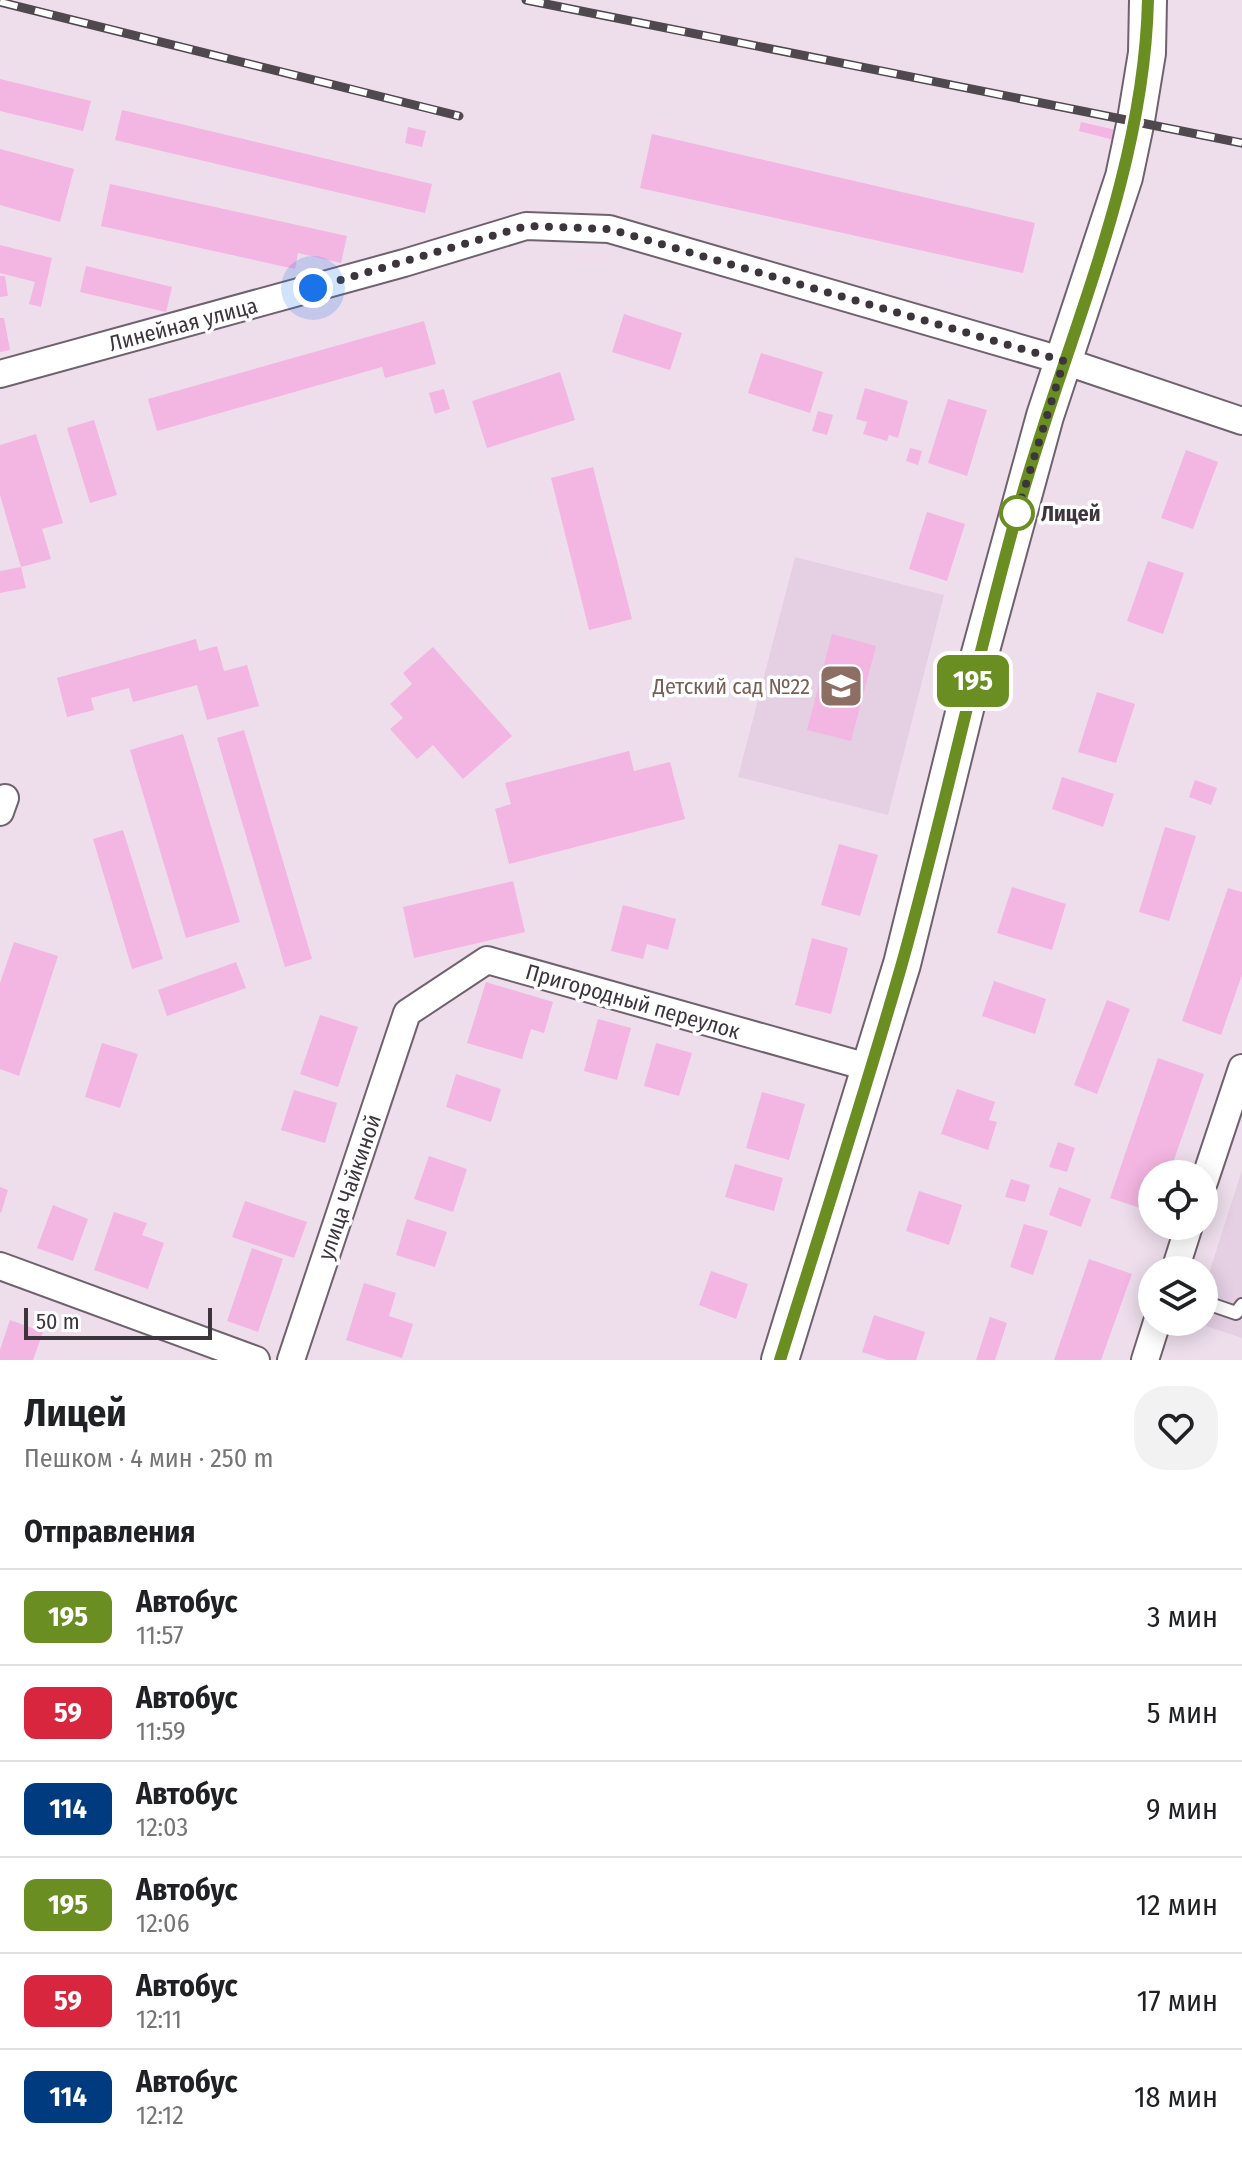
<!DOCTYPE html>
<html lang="ru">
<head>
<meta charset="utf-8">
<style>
	:root { --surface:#fff; --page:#f2f2f2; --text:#202124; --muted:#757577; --line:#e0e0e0 }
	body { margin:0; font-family:"Fira Sans Condensed",sans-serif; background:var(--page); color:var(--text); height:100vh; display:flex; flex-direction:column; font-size:30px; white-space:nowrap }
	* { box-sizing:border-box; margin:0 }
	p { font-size:26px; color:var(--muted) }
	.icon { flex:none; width:44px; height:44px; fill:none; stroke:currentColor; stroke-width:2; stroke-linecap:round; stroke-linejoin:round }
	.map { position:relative; height:1360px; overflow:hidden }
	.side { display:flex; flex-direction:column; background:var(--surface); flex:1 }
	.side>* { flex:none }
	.badge { padding:0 16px; border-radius:12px; font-size:28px; line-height:52px }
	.tools { position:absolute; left:1138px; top:1160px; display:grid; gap:16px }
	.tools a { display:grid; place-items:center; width:80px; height:80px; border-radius:50%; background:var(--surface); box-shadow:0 4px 20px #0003; font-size:40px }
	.scale { position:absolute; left:24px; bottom:20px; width:188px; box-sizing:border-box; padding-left:8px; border:4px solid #3c363c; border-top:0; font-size:22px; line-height:28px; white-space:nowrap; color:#3c363c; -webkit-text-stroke:6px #fff; paint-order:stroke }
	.you { position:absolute; width:40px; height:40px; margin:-20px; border:6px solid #fff; border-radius:50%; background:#1a73e8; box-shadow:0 0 0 12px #1a73e833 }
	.map>.badge { position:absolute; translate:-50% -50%; box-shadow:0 0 0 4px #fff }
	h2 { padding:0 24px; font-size:30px; line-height:72px }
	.round { display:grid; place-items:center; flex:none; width:84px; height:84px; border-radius:32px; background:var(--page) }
	.summary { display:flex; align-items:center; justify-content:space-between; height:136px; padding:0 24px }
	h1 { font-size:38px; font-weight:700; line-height:60px }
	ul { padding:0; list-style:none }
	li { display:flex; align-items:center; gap:24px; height:96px; padding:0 24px; border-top:2px solid var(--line) }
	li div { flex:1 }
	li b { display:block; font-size:30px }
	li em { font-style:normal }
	li .badge { min-width:88px; font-weight:700; text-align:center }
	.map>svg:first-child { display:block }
</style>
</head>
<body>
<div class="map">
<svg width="1242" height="1360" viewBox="0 0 1242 1360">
	<rect width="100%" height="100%" fill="#eedeec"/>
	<path fill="#e4cfe3" d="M 795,557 L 944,595 L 888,815 L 738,777 Z
		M 1242,1170 L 1242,1338 L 1194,1322 L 1204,1322 L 1204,1289 Z"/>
	<path fill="#f3b5e1" d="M 0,79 L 91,101 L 83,131 L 0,111 Z
		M 122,110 L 432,184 L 425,213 L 115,140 Z
		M 1081,122 L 1116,130 L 1114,140 L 1079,131 Z
		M 408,127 L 426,131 L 422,147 L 405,143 Z
		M 652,134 L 1035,223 L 1023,273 L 640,188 Z
		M 0,149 L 74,169 L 60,222 L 0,205 Z
		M 110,184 L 347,236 L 341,263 L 298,253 L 295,269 L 101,226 Z
		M 0,245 L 52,258 L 41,307 L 29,304 L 35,282 L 0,273 Z
		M 86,266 L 172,287 L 166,312 L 80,292 Z
		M 0,276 L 5,276 L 8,296 L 0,297 Z
		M 624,314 L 682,333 L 670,370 L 612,352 Z
		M 0,318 L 4,318 L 10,350 L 0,352 Z
		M 424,321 L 436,364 L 385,378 L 382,367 L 157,431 L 148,399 Z
		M 761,353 L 823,372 L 810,413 L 748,393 Z
		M 560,372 L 575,420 L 487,448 L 472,401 Z
		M 865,388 L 908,401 L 898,438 L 889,435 L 887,441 L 863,434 L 867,422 L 856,419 Z
		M 444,389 L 450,409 L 435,414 L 429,393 Z
		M 948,399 L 987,410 L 967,476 L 928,463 Z
		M 818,411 L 833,415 L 827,435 L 812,431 Z
		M 94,420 L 117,495 L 90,503 L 67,428 Z
		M 36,434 L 63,523 L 42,529 L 51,559 L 21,567 L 0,495 L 0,445 Z
		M 910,448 L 922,451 L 918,465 L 906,461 Z
		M 1186,450 L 1218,462 L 1193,529 L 1161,518 Z
		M 593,467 L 632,619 L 589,630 L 551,478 Z
		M 927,512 L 965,524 L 947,581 L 909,569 Z
		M 1148,561 L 1184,573 L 1163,634 L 1127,621 Z
		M 21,567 L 26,588 L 0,593 L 0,571 Z
		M 832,634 L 876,646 L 851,741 L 807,730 Z
		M 196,639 L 199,651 L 217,646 L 224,671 L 247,665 L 259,706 L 207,720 L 197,685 L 133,702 L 129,688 L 91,698 L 94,710 L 67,717 L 57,678 Z
		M 433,647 L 512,736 L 463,779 L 433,745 L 417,759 L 390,729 L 403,718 L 390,704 L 412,684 L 403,673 Z
		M 1097,692 L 1135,704 L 1116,763 L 1078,752 Z
		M 244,730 L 312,959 L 285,967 L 217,738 Z
		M 183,734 L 240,922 L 186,938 L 130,750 Z
		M 629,751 L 634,771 L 670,762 L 685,819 L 509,864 L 495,809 L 511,804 L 505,783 Z
		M 1062,777 L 1114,794 L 1103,827 L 1052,809 Z
		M 1195,780 L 1217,788 L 1211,805 L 1189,797 Z
		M 1165,827 L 1196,836 L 1169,921 L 1139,912 Z
		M 123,830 L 163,959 L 132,969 L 93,839 Z
		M 839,844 L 878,855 L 860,916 L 821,905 Z
		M 513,881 L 525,932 L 414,958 L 403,907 Z
		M 1012,887 L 1066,904 L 1052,950 L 997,933 Z
		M 1228,888 L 1242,892 L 1242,975 L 1221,1035 L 1182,1021 Z
		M 623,905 L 676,919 L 668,950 L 647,944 L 643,959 L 611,951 Z
		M 812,938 L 848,948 L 831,1014 L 795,1005 Z
		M 14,942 L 58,956 L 19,1076 L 0,1069 L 0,983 Z
		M 236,962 L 246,988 L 167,1016 L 158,990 Z
		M 994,981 L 1046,999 L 1035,1034 L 982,1016 Z
		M 486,982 L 553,1002 L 544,1033 L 531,1029 L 522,1059 L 467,1043 Z
		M 1107,1000 L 1130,1009 L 1097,1094 L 1074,1085 Z
		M 320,1015 L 358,1027 L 338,1087 L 300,1074 Z
		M 598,1019 L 631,1028 L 617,1080 L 584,1071 Z
		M 102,1043 L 138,1054 L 120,1108 L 85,1097 Z
		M 656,1043 L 692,1053 L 679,1096 L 644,1086 Z
		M 1158,1058 L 1204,1074 L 1169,1174 L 1152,1174 L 1152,1212 L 1110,1198 Z
		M 456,1074 L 501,1089 L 491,1122 L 446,1107 Z
		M 957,1089 L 995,1102 L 989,1120 L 997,1122 L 988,1150 L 941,1134 Z
		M 294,1090 L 337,1103 L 325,1143 L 281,1130 Z
		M 762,1092 L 805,1104 L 789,1160 L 746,1148 Z
		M 1058,1142 L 1075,1148 L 1067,1172 L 1049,1167 Z
		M 429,1156 L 467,1169 L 453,1212 L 414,1199 Z
		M 735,1164 L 783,1178 L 774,1211 L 725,1197 Z
		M 1011,1179 L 1030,1185 L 1025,1202 L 1005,1197 Z
		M 0,1187 L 8,1190 L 1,1213 L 0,1212 Z
		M 1059,1187 L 1091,1199 L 1081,1227 L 1049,1215 Z
		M 919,1191 L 962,1205 L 949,1245 L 906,1231 Z
		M 245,1201 L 307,1222 L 294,1258 L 232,1237 Z
		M 53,1205 L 88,1219 L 73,1261 L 37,1248 Z
		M 114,1212 L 147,1223 L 142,1235 L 164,1243 L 148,1289 L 94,1270 Z
		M 407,1219 L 447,1232 L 435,1267 L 396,1255 Z
		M 1024,1224 L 1048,1231 L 1033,1275 L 1010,1267 Z
		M 252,1248 L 283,1259 L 258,1332 L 227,1321 Z
		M 1089,1259 L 1132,1274 L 1101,1360 L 1054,1360 Z
		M 711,1271 L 748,1284 L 736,1319 L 699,1305 Z
		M 364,1283 L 396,1293 L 389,1316 L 413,1324 L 402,1358 L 346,1340 Z
		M 874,1315 L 925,1332 L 916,1360 L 887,1360 L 862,1352 Z
		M 990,1317 L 1007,1323 L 995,1360 L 976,1360 Z
		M 10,1320 L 43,1332 L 33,1360 L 0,1360 L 0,1350 Z"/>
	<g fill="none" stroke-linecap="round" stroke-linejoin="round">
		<g stroke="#6f626e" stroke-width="16">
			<path id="service" d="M 1204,1302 L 1236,1313 L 1242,1305"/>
		</g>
		<g stroke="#6f626e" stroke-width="30">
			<path id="minor" d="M 0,374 L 404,263 L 526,226 L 609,229 L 1064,361 L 1242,421
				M 0,812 L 5,798
				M 1204,1182 L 1242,1068
				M 0,1266 L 256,1360
				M 1175,1270 L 1189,1226
				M 291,1360 L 407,1013 L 487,960 L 871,1068
				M 1145,1360 L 1157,1322"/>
		</g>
		<g stroke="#6f626e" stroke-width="40">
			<path id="secondary" d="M 780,1360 L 902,964 L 967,701 L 1045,416 L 1124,177 L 1136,120 L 1147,53 L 1148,0"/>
		</g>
		<use href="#service" stroke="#fff" stroke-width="12"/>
		<use href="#minor" stroke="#fff" stroke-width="26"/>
		<use href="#secondary" stroke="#fff" stroke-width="36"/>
		<g stroke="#4f484f" stroke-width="9">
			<path id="rail" d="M 526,0 L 1242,143
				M 0,2 L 459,116"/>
		</g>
		<use href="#rail" stroke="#fff" stroke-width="6" stroke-dasharray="18" stroke-linecap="butt"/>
	</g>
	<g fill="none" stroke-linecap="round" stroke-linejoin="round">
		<g stroke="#fff" stroke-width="18">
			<path id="line" d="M 780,1360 C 821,1229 863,1099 901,967 C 944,814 976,659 1019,506 C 1066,339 1144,176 1148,0"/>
		</g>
		<use href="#line" stroke="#6b8e23" stroke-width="12"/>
		<path stroke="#3c363c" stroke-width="8" stroke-dasharray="0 14.4" d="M 313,288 L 526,226 L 609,229 L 1064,361 L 1017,513"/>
	</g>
	<defs>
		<g id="school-square" transform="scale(2.3)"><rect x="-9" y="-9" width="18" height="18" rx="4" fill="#8d6e63" stroke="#fff"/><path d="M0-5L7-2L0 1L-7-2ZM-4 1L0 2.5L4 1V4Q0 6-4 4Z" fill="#fff"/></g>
	</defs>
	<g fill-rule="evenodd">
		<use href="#school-square" x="841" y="686"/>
	</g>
	<circle fill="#fff" stroke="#6b8e23" stroke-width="4" cx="1017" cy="513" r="16"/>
	<g text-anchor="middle" stroke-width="7" stroke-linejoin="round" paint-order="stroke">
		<g font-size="22" fill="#3c363c" stroke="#fff">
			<text transform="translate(183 324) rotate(-15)" y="8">Линейная улица</text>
			<text transform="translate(633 1001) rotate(16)" y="8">Пригородный переулок</text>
			<text transform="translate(349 1187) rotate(-71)" y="8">улица Чайкиной</text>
		</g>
		<g font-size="22" font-weight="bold" fill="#3c363c" stroke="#fff" text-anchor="start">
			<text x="1041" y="521">Лицей</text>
		</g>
		<g font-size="22" fill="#785e54" stroke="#fff" text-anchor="end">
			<text x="810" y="694">Детский сад №22</text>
		</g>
	</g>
</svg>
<div class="tools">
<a><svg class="icon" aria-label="locate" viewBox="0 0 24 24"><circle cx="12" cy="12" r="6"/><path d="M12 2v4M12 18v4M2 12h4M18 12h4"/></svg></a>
<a><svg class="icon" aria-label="layers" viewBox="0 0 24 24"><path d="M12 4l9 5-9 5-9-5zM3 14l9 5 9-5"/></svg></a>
</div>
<div class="scale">50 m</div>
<div class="you" style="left:313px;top:288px"></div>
<b class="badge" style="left:973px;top:681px;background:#6b8e23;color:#fff">195</b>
</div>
<section class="side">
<div class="summary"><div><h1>Лицей</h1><p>Пешком · 4 мин · 250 m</p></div><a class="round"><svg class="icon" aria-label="heart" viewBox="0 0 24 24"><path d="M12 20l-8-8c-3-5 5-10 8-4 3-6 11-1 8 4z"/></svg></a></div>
<h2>Отправления</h2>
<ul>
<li><span class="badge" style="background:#6b8e23;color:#fff">195</span><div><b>Автобус</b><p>11:57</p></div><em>3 мин</em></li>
<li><span class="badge" style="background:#d7263d;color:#fff">59</span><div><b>Автобус</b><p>11:59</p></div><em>5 мин</em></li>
<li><span class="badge" style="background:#003b80;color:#fff">114</span><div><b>Автобус</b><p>12:03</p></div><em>9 мин</em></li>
<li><span class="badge" style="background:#6b8e23;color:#fff">195</span><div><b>Автобус</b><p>12:06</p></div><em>12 мин</em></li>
<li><span class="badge" style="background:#d7263d;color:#fff">59</span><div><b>Автобус</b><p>12:11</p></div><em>17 мин</em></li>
<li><span class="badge" style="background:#003b80;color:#fff">114</span><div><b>Автобус</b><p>12:12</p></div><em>18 мин</em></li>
</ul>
</section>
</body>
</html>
